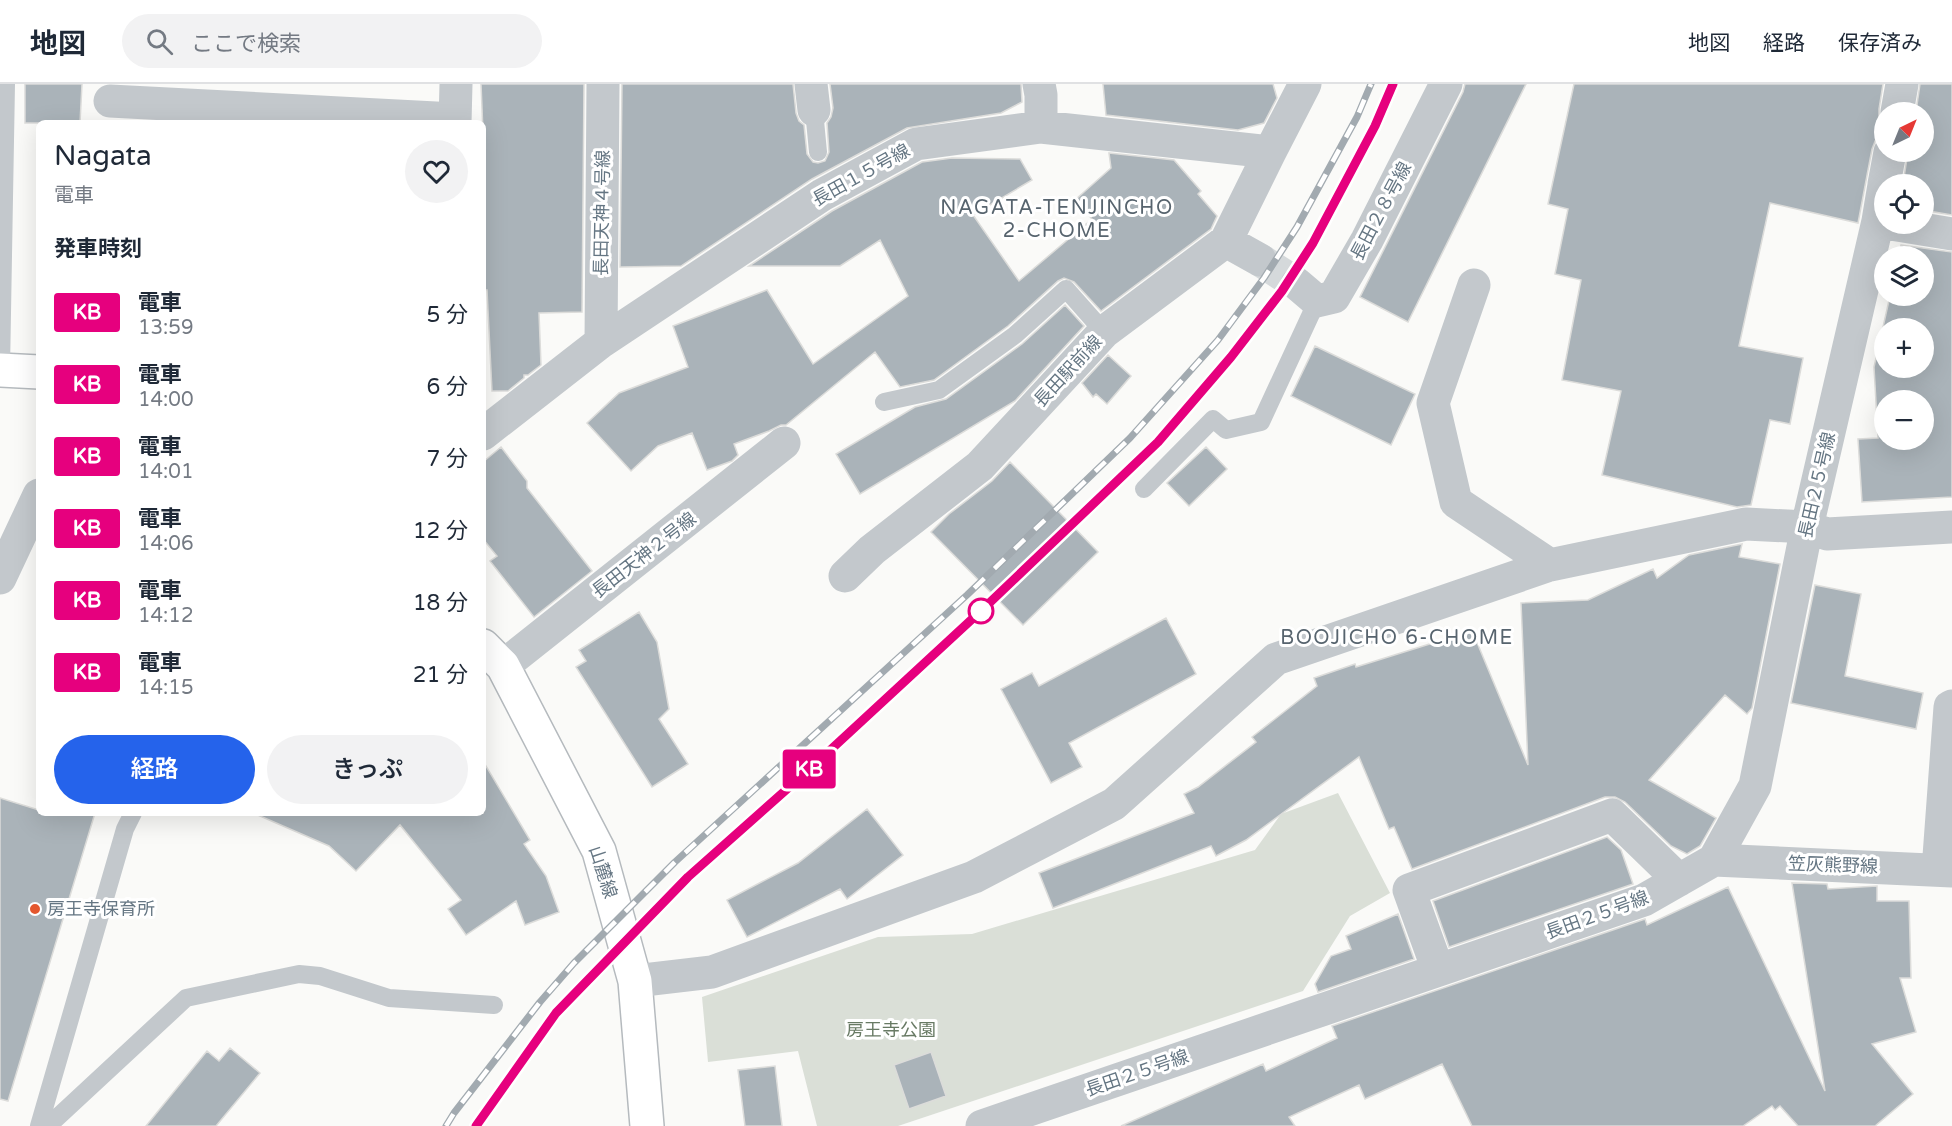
<!DOCTYPE html>
<html lang="ja">
<head>
<meta charset="utf-8">
<style>
	:root { --surface:#fff; --page:#f2f2f3; --text:#1f2937; --muted:#747a83; --line:#e0e1e3; --accent:#2563eb }
	body { margin:0; font-family:"Varela Round","Noto Sans JP",sans-serif; background:var(--page); color:var(--text); height:100vh; display:flex; flex-direction:column; font-size:22px; white-space:nowrap }
	* { box-sizing:border-box; margin:0 }
	p { font-size:20px; color:var(--muted) }
	.icon { flex:none; width:33px; height:33px; fill:none; stroke:currentColor; stroke-width:2; stroke-linecap:round; stroke-linejoin:round }
	.map { position:relative; flex:1; overflow:hidden }
	.details { position:absolute; left:36px; top:36px; width:450px; height:696px; display:flex; flex-direction:column; background:var(--surface); border-radius:9px; box-shadow:0 6px 24px #0002 }
	.details>* { flex:none }
	.badge { padding:0 12px; border-radius:4px; font-size:21px; line-height:39px }
	.needle { width:39px; rotate:43deg }
	.tools { position:absolute; left:1874px; top:18px; display:grid; gap:12px }
	.tools a { display:grid; place-items:center; width:60px; height:60px; border-radius:50%; background:var(--surface); box-shadow:0 6px 24px #0002; font-size:30px }
	.map>.badge { position:absolute; translate:-50% -50%; box-shadow:0 0 0 3px #fff }
	h2 { padding:0 18px; font-size:22px; line-height:54px }
	.round { display:grid; place-items:center; flex:none; width:63px; height:63px; border-radius:32px; background:var(--page) }
	.head { display:flex; align-items:center; justify-content:space-between; height:102px; padding:0 18px }
	h1 { font-size:28px; font-weight:600; line-height:45px }
	.button { display:flex; gap:12px; margin-top:auto; padding:12px 18px }
	.button a { flex:1; height:69px; border-radius:36px; background:var(--accent); color:#fff; font-size:24px; font-weight:600; line-height:69px; text-align:center }
	.button a+a { background:var(--page); color:var(--text) }
	ul { padding:0; list-style:none }
	li { display:flex; align-items:center; gap:18px; height:72px; padding:0 18px }
	li div { flex:1 }
	li b { display:block; font-size:22px }
	li em { font-style:normal }
	li .badge { min-width:66px; font-weight:700; text-align:center }
	header { display:flex; align-items:center; gap:36px; box-sizing:border-box; height:84px; padding:0 30px; background:var(--surface); border-bottom:2px solid var(--line) }
	header strong { font-size:28px }
	nav { display:flex; gap:33px; margin-inline-start:auto; font-size:21px }
	.search { width:420px; height:54px; background:var(--page); display:flex; align-items:center; gap:15px; box-sizing:border-box; padding:0 21px; border-radius:33px; color:var(--muted); font-size:22px }
	.map>svg:first-child { display:block }
</style>
</head>
<body>
<header>
<strong>地図</strong>
<div class="search"><svg class="icon" aria-label="search" viewBox="0 0 24 24"><circle cx="10" cy="10" r="6"/><path d="M15 15l6 6"/></svg>ここで検索</div>
<nav><a>地図</a><a>経路</a><a>保存済み</a></nav>
</header>
<div class="map">
<svg width="1952" height="1042" viewBox="0 0 1952 1042">
	<rect width="100%" height="100%" fill="#fafaf8"/>
	<path fill="#dadfd7" d="M 1338,709 L 1390,809 L 1350,832 L 1303,907 L 898,1042 L 817,1042 L 798,967 L 708,978 L 702,913 L 878,853 L 972,850 L 1255,766 L 1281,730 Z"/>
	<path fill="#aab3b9" stroke="#dcdcda" stroke-width="1.5" fill-rule="evenodd" d="M 25,0 L 82,0 L 80,39 L 25,39 Z
		M 481,0 L 584,0 L 582,228 L 539,229 L 541,281 L 528,291 L 524,291 L 524,294 L 508,307 L 492,307 L 487,206 L 483,206 L 484,73 Z
		M 622,0 L 793,0 L 796,29 L 799,37 L 804,41 L 807,70 L 813,78 L 818,79 L 825,77 L 829,68 L 827,39 L 831,33 L 833,24 L 830,0 L 1021,0 L 1022,18 L 1001,29 L 907,44 L 812,95 L 681,182 L 620,183 Z
		M 1103,0 L 1273,0 L 1277,14 L 1264,39 L 1238,46 L 1106,31 Z
		M 1465,0 L 1526,0 L 1408,238 L 1360,213 L 1463,8 Z
		M 1574,0 L 1883,0 L 1879,25 L 1879,34 L 1884,41 L 1884,50 L 1876,55 L 1872,65 L 1858,139 L 1770,119 L 1739,262 L 1803,274 L 1790,340 L 1770,336 L 1751,421 L 1737,423 L 1602,391 L 1621,307 L 1562,296 L 1581,196 L 1555,190 L 1568,125 L 1548,120 Z
		M 1920,0 L 1952,0 L 1952,131 L 1923,126 L 1923,100 L 1903,100 L 1908,68 L 1923,68 L 1923,28 L 1916,28 Z
		M 1109,69 L 1174,76 L 1201,107 L 1198,110 L 1217,132 L 1211,145 L 1101,227 L 1074,198 L 1064,194 L 1058,197 L 1008,242 L 934,296 L 900,303 L 875,268 L 786,341 L 781,341 L 769,347 L 734,360 L 738,371 L 732,377 L 707,386 L 692,349 L 658,362 L 631,387 L 587,339 L 619,309 L 688,283 L 673,242 L 767,206 L 813,280 L 908,212 L 880,156 L 840,182 L 749,182 L 832,127 L 922,78 L 952,74 L 1020,75 L 1032,96 L 973,131 L 1019,197 L 1092,135 L 1075,116 L 1111,84 Z
		M 1901,161 L 1952,168 L 1952,413 L 1862,418 L 1858,355 L 1878,354 L 1874,283 L 1890,212 L 1923,212 L 1923,172 L 1899,172 ZM 1884,244 L 1923,244 L 1923,284 L 1884,284 ZM 1884,316 L 1923,316 L 1923,356 L 1884,356 Z
		M 1065,221 L 1084,242 L 1015,317 L 860,410 L 836,370 L 915,323 L 946,315 L 1022,260 Z
		M 1315,262 L 1415,310 L 1391,361 L 1291,312 Z
		M 1108,271 L 1131,292 L 1107,320 L 1096,310 L 1093,313 L 1082,299 Z
		M 501,363 L 527,397 L 527,404 L 592,487 L 534,533 L 490,477 L 497,472 L 483,455 L 483,378 Z
		M 1206,363 L 1227,385 L 1189,422 L 1167,399 Z
		M 1010,378 L 1098,468 L 1023,541 L 931,448 L 949,430 L 992,397 Z
		M 1742,460 L 1739,473 L 1780,480 L 1752,624 L 1747,630 L 1725,611 L 1649,696 L 1716,734 L 1700,762 L 1687,770 L 1671,762 L 1625,718 L 1615,713 L 1605,713 L 1412,785 L 1394,743 L 1389,745 L 1359,673 L 1246,756 L 1216,772 L 1211,762 L 1053,824 L 1039,789 L 1194,729 L 1184,710 L 1198,703 L 1256,658 L 1252,653 L 1317,602 L 1314,594 L 1355,580 L 1356,583 L 1436,558 L 1471,544 L 1528,681 L 1521,519 L 1588,516 L 1653,485 L 1657,494 L 1689,471 Z
		M 1815,501 L 1861,510 L 1845,592 L 1923,609 L 1916,645 L 1791,619 Z
		M 639,528 L 657,558 L 669,625 L 659,635 L 688,680 L 652,703 L 576,583 L 586,577 L 579,566 Z
		M 1166,534 L 1196,590 L 1069,659 L 1082,683 L 1051,699 L 1001,605 L 1032,589 L 1039,602 Z
		M 483,677 L 530,756 L 524,760 L 546,792 L 559,828 L 525,841 L 516,817 L 466,851 L 448,825 L 461,816 L 400,741 L 356,787 L 329,762 L 253,729 L 483,729 Z
		M 0,714 L 39,726 L 39,729 L 95,729 L 8,1017 L 0,1015 Z
		M 867,725 L 903,771 L 847,815 L 840,805 L 747,853 L 727,816 L 798,779 Z
		M 1607,753 L 1621,766 L 1633,800 L 1449,863 L 1433,817 Z
		M 1792,799 L 1827,800 L 1828,805 L 1877,802 L 1877,817 L 1909,817 L 1911,894 L 1900,894 L 1916,948 L 1872,960 L 1913,1010 L 1875,1042 L 1798,1042 L 1780,1022 L 1775,1026 L 1772,1022 L 1743,1042 L 1472,1042 L 1442,980 L 1365,1015 L 1359,1001 L 1289,1033 L 1295,1042 L 1121,1042 L 1263,980 L 1266,987 L 1337,954 L 1332,942 L 1645,835 L 1647,841 L 1728,803 L 1825,1007 Z
		M 1398,830 L 1414,875 L 1318,908 L 1315,900 L 1331,872 L 1351,865 L 1346,852 Z
		M 230,964 L 260,989 L 216,1042 L 146,1042 L 207,967 L 219,977 Z
		M 931,968 L 946,1012 L 909,1025 L 894,981 Z
		M 775,982 L 782,1042 L 745,1042 L 738,986 Z"/>
	<g fill="none" stroke-linecap="round" stroke-linejoin="round">
		<path stroke="#d5d9db" stroke-width="33" stroke-dasharray="33 16" stroke-linecap="butt" d="M 1260,176 L 1297,200"/>
		<g stroke="#b5babe" stroke-width="36">
			<path id="primary" d="M 0,286 L 39,288
				M 483,562 L 503,582 L 599,767 L 635,897 L 647,1042"/>
		</g>
		<path stroke="#c3c8cc" stroke-width="18" d="M 814,26 L 818,68
			M 1,286 L 6,0
			M 884,318 L 939,306 L 1015,251 L 1066,205 L 1104,248
			M 1144,405 L 1213,335 L 1226,346 L 1261,338 L 1317,217
			M 39,1042 L 125,745 L 133,729
			M 48,1042 L 186,914 L 299,890 L 320,892 L 389,914 L 494,921"/>
		<path stroke="#c3c8cc" stroke-width="33" d="M 811,0 L 814,26
			M 1039,0 L 1041,11 L 1041,43
			M 110,17 L 455,35
			M 1897,28 L 1902,0
			M 455,39 L 456,0
			M 1884,100 L 1890,68
			M 1891,140 L 1952,150
			M 1226,157 L 1260,176
			M 1297,200 L 1317,217 L 1334,213 L 1367,156 L 1446,0
			M 1474,201 L 1433,319 L 1456,418 L 1550,481
			M 601,258 L 603,0
			M 483,350 L 601,258 L 822,111 L 916,60 L 1041,43 L 1270,68 L 1305,0
			M 845,492 L 872,466 L 980,382 L 1104,248 L 1226,157 L 1270,68
			M 0,494 L 39,411
			M 503,582 L 784,359
			M 1714,776 L 1952,787
			M 1938,786 L 1950,623 L 1952,622
			M 1438,886 L 1409,806 L 1612,731 L 1679,796
			M 635,897 L 712,888 L 974,793 L 1114,720 L 1276,575 L 1550,481 L 1746,440 L 1807,443 L 1827,450 L 1952,443
			M 982,1042 L 1644,816 L 1714,776 L 1755,702 L 1807,443 L 1878,137 L 1884,101"/>
		<use href="#primary" stroke="#fff" stroke-width="33"/>
		<g stroke="#a2aab0" stroke-width="7">
			<path id="rail" d="M 446,1042 L 454,1029 L 540,918 L 574,879 L 675,778 L 967,511 L 1130,354 L 1218,256 L 1264,194 L 1297,143 L 1357,33 L 1371,0
				M 476,1042 L 556,929 L 688,793 L 813,682 L 983,525 L 1158,358 L 1231,273 L 1282,207 L 1313,159 L 1375,42 L 1393,0"/>
		</g>
		<use href="#rail" stroke="#fff" stroke-width="4.5" stroke-dasharray="14" stroke-linecap="butt"/>
	</g>
	<g fill="none" stroke-linecap="round" stroke-linejoin="round">
		<g stroke="#fff" stroke-width="14">
			<path id="line" d="M 476,1042 L 556,929 L 688,793 L 813,682 L 983,525 L 1158,358 L 1231,273 L 1282,207 L 1313,159 L 1375,42 L 1393,0"/>
		</g>
		<use href="#line" stroke="#e6007e" stroke-width="9"/>
	</g>
	<circle fill="#fff" stroke="#e6007e" stroke-width="3" cx="981" cy="527" r="12"/>
	<circle fill="#e4572e" stroke="#fff" stroke-width="2" cx="35" cy="825" r="6"/>
	<g text-anchor="middle" stroke-width="6" stroke-linejoin="round" paint-order="stroke">
		<g font-size="18" fill="#657683" stroke="#fff">
			<text transform="translate(861 91) rotate(-29)" y="6">長田１５号線</text>
			<text transform="translate(1381 127) rotate(-62)" y="6">長田２８号線</text>
			<text transform="translate(602 129) rotate(-89)" y="6">長田天神４号線</text>
			<text transform="translate(1068 287) rotate(-47)" y="6">長田駅前線</text>
			<text transform="translate(1817 401) rotate(-77)" y="6">長田２５号線</text>
			<text transform="translate(644 471) rotate(-38)" y="6">長田天神２号線</text>
			<text transform="translate(1833 781) rotate(2)" y="6">笠灰熊野線</text>
			<text transform="translate(603 788) rotate(72)" y="6">山麓線</text>
			<text transform="translate(1597 831) rotate(-20)" y="6">長田２５号線</text>
			<text transform="translate(1137 989) rotate(-19)" y="6">長田２５号線</text>
		</g>
		<g font-size="18" fill="#657683" stroke="#fff" text-anchor="start">
			<text x="47" y="831">房王寺保育所</text>
		</g>
		<g font-size="18" fill="#687a64" stroke="#fff">
			<text x="891" y="952">房王寺公園</text>
		</g>
		<g font-size="20" letter-spacing="1.5" fill="#57646e" stroke="#fff">
			<text x="1057" y="130">NAGATA-TENJINCHO<tspan x="1057" dy="23">2-CHOME</tspan></text>
			<text x="1397" y="560">BOOJICHO 6-CHOME</text>
		</g>
	</g>
</svg>
<div class="tools">
<a><svg class="needle" viewBox="-14 -14 28 28"><path d="M0-13l5 13h-10z" fill="#e53935"/><path d="M0 13l5-13h-10z" fill="#747a83"/></svg></a>
<a><svg class="icon" aria-label="locate" viewBox="0 0 24 24"><circle cx="12" cy="12" r="6"/><path d="M12 2v4M12 18v4M2 12h4M18 12h4"/></svg></a>
<a><svg class="icon" aria-label="layers" viewBox="0 0 24 24"><path d="M12 4l9 5-9 5-9-5zM3 14l9 5 9-5"/></svg></a>
<a>+</a>
<a>−</a>
</div>
<b class="badge" style="left:809px;top:685px;background:#e6007e;color:#fff">KB</b>
<section class="details">
<div class="head"><div><h1>Nagata</h1><p>電車</p></div><a class="round"><svg class="icon" aria-label="heart" viewBox="0 0 24 24"><path d="M12 20l-8-8c-3-5 5-10 8-4 3-6 11-1 8 4z"/></svg></a></div>
<h2>発車時刻</h2>
<ul>
<li><span class="badge" style="background:#e6007e;color:#fff">KB</span><div><b>電車</b><p>13:59</p></div><em>5 分</em></li>
<li><span class="badge" style="background:#e6007e;color:#fff">KB</span><div><b>電車</b><p>14:00</p></div><em>6 分</em></li>
<li><span class="badge" style="background:#e6007e;color:#fff">KB</span><div><b>電車</b><p>14:01</p></div><em>7 分</em></li>
<li><span class="badge" style="background:#e6007e;color:#fff">KB</span><div><b>電車</b><p>14:06</p></div><em>12 分</em></li>
<li><span class="badge" style="background:#e6007e;color:#fff">KB</span><div><b>電車</b><p>14:12</p></div><em>18 分</em></li>
<li><span class="badge" style="background:#e6007e;color:#fff">KB</span><div><b>電車</b><p>14:15</p></div><em>21 分</em></li>
</ul>
<div class="button"><a>経路</a><a>きっぷ</a></div>
</section>
</div>
</body>
</html>
